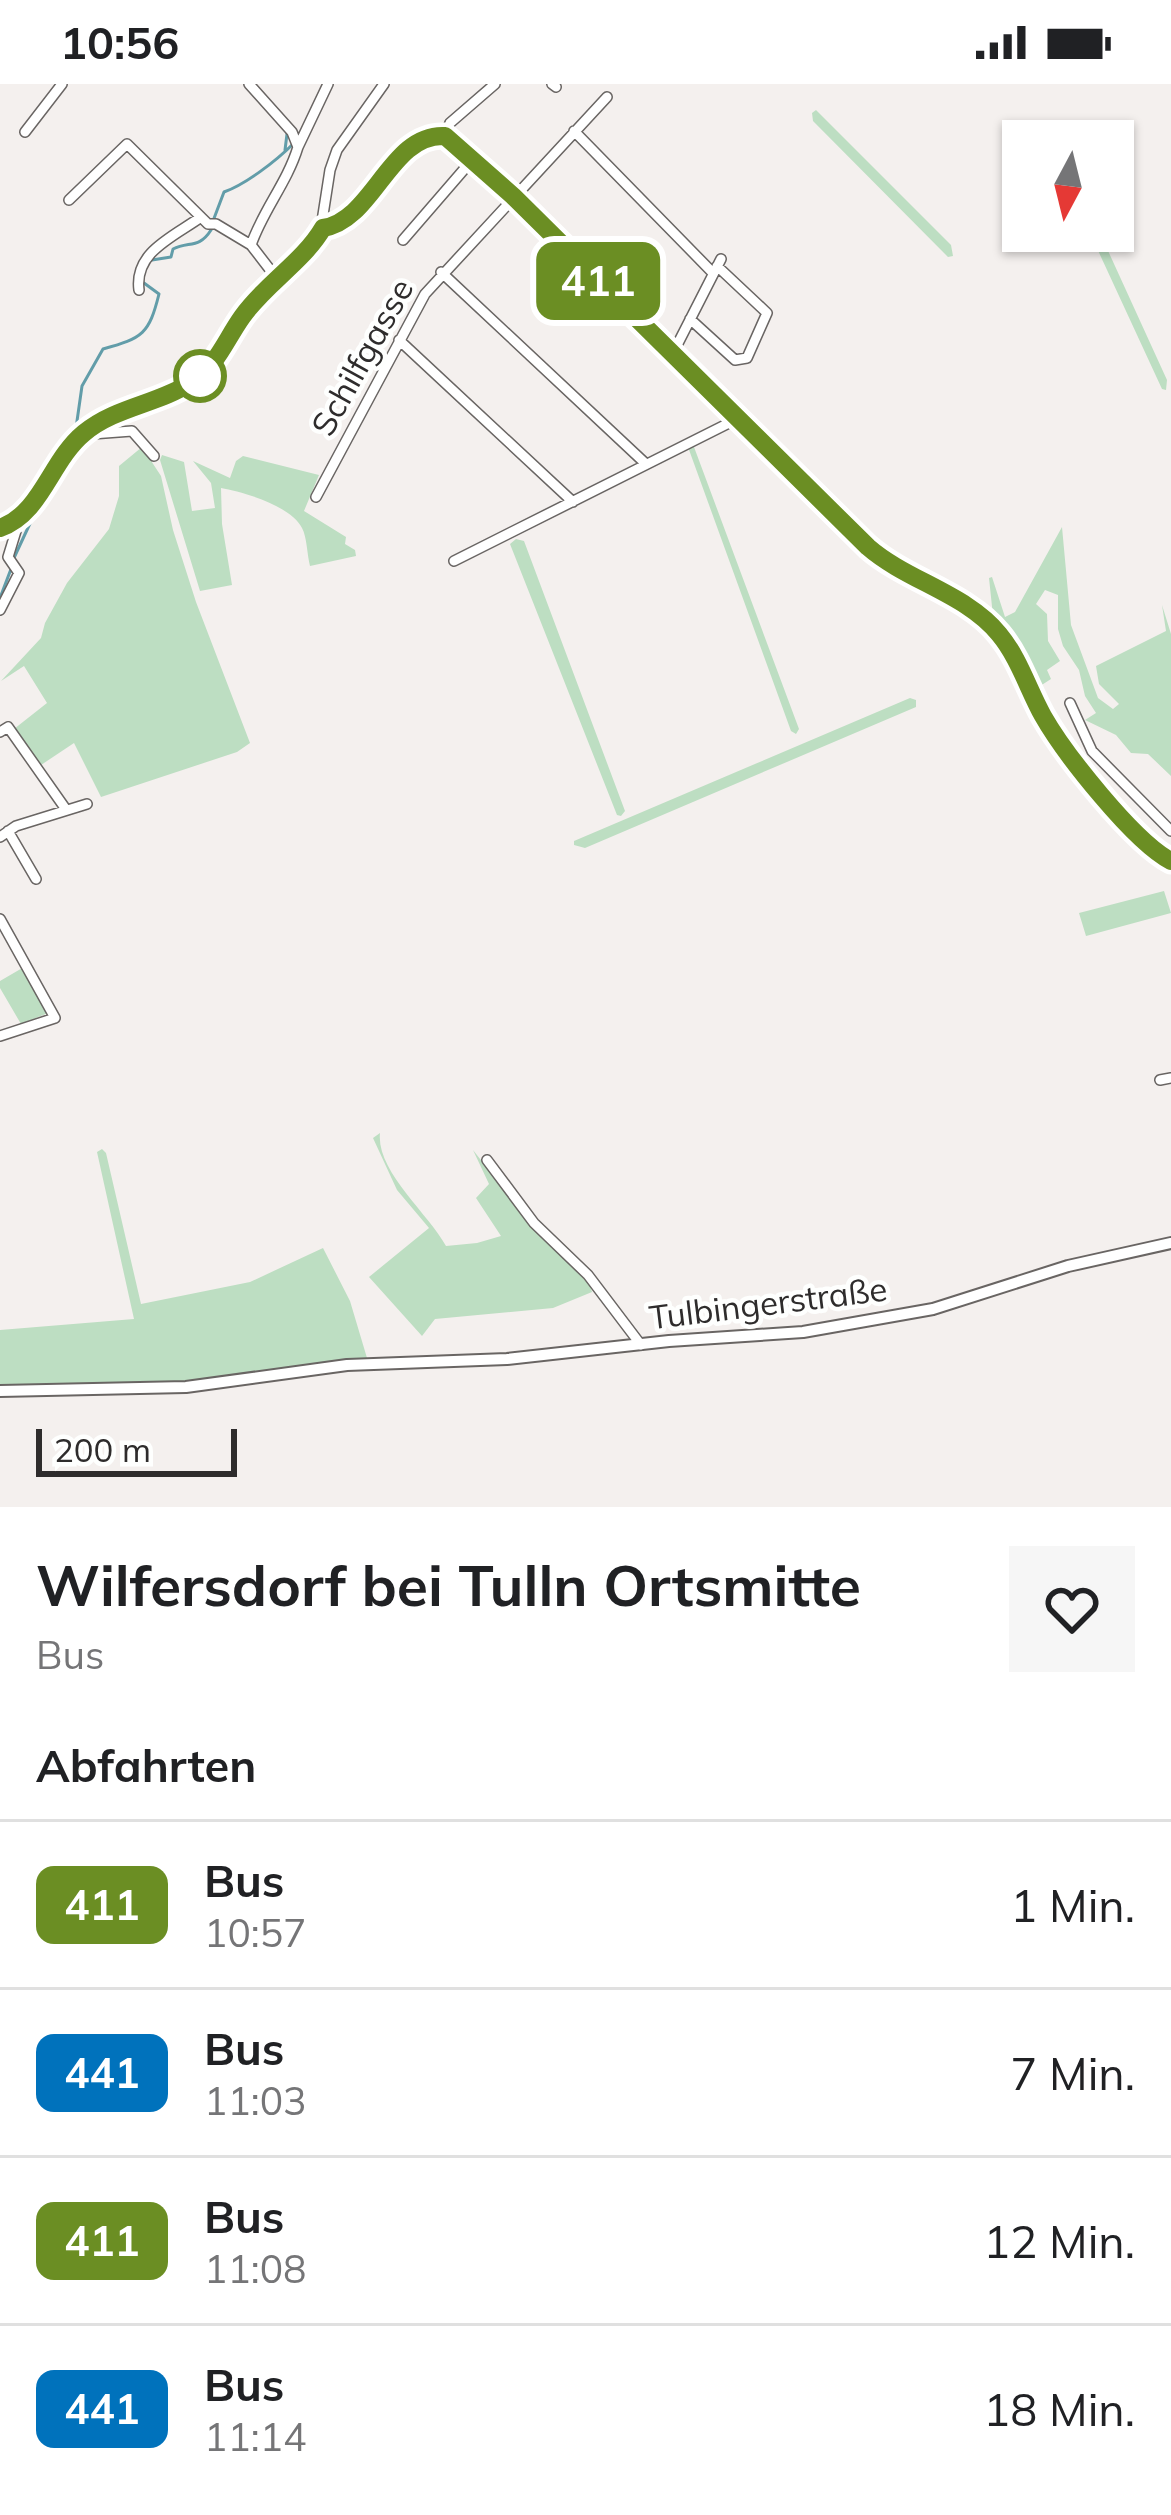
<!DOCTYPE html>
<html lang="de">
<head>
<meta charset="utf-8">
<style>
	:root { --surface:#fff; --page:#f6f6f6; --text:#202124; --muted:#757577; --line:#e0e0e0 }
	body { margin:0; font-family:Mulish,sans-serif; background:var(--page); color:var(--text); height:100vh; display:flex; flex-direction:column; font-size:45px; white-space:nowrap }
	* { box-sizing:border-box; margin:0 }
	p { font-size:39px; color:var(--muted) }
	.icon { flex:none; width:66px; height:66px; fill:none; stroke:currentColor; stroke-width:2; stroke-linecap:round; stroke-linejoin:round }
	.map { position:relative; height:1423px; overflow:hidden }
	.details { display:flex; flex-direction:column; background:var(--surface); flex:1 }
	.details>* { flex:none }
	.badge { padding:0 24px; border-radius:18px; font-size:42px; line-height:78px }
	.needle { width:78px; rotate:187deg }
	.buttons { position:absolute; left:1002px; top:36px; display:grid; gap:24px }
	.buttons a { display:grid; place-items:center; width:132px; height:132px; border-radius:0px; background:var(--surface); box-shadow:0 3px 9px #0004; font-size:60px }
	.scale { position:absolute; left:36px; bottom:30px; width:201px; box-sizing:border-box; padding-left:12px; border:6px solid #2e2c2c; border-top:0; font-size:33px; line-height:42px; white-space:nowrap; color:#2e2c2c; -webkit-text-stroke:9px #fefffe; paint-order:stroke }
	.map>.badge { position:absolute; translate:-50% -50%; box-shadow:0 0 0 6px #fff }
	h2 { padding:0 36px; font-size:45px; line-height:108px }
	.round { display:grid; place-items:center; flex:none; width:126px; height:126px; border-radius:0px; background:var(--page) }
	.head { display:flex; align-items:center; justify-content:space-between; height:204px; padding:0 36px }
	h1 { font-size:57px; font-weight:700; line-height:90px }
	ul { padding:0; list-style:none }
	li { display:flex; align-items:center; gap:36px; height:168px; padding:0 36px; border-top:3px solid var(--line) }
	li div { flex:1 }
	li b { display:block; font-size:45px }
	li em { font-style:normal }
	li .badge { min-width:132px; font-weight:700; text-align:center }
	.status { display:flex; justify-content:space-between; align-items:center; height:84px; padding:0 60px; background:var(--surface); direction:ltr }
	.status svg { height:33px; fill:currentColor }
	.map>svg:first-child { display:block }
</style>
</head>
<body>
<div class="status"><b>10:56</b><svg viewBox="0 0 49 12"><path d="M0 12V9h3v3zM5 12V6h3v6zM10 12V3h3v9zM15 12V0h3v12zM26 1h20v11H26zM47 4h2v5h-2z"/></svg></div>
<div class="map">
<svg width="1171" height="1423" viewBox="0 0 1171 1423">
	<rect width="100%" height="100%" fill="#f4f0ee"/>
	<path fill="#bddec2" d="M 816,26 L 951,161 L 953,172 L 948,173 L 813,37 L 812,29 Z
		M 1089,147 L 1099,147 L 1167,296 L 1166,306 L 1162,305 Z
		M 142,363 L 161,392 L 173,446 L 196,518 L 250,659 L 237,668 L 101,713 L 74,659 L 41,681 L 14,645 L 47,619 L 24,582 L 1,597 L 41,554 L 45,539 L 67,499 L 109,445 L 119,412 L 119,382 Z
		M 688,363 L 694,363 L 799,645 L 796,650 L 791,647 Z
		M 162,371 L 184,378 L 192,427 L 215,424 L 211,399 L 193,377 L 230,394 L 236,377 L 243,372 L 319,391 L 304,427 L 346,453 L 345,460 L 355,466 L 356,472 L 310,482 C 307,471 307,453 302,444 C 291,422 244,408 221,404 L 222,440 L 232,501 L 200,507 L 160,376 Z
		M 1062,443 L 1071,541 L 1098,614 L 1113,625 L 1119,620 L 1099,600 L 1096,582 L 1166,547 L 1162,521 L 1171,550 L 1171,692 L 1148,670 L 1131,669 L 1116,651 L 1085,636 L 1096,629 L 1085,612 L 1079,586 L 1063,562 L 1058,545 L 1058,511 L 1045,506 L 1036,520 L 1047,530 L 1048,557 L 1060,577 L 1047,586 L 1051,595 L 1037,604 L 993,532 L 989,494 L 992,493 L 1005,533 L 1015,528 Z
		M 516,455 L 524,457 L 625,727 L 621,732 L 617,731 L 510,460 Z
		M 910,614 L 916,616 L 916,623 L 585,764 L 574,761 L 574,757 Z
		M 1164,807 L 1171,829 L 1086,852 L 1079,829 Z
		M 24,883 L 48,929 L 21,940 L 0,904 L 0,897 Z
		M 380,1049 C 376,1087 428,1129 446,1162 L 477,1159 L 501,1152 L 476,1114 L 489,1100 L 473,1066 L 534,1144 L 590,1201 L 592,1208 L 553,1224 L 435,1235 L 422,1252 L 369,1193 L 429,1144 L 397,1106 L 373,1054 Z
		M 102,1065 L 106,1069 L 141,1220 L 250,1198 L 323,1164 L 350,1217 L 367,1274 L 198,1297 L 78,1303 L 0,1301 L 0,1246 L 134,1235 L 97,1068 Z"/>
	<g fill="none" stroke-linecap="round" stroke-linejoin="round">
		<path stroke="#629da9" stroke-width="3" d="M 285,66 L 287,50
			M 213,137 L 224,108 C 246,100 276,77 293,60
			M 152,176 L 171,173 L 173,165 C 189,157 199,165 211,146
			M 75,351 L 82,302 L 103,265 C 143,254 149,250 159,210 L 144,199
			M 13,476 L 33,433 L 77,370 L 77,360
			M 0,514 L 11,485"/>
		<g stroke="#696563" stroke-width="12">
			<path id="minor" d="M 249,0 L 292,48 L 298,63 C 287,99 263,126 251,161 L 278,196
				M 552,0 L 556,3
				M 574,47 L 713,189
				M 25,48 L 62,0
				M 445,52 L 450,39 L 495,0
				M 298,63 L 328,0
				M 69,116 L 127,60 L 208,140 L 216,140 L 251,161
				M 323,144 C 367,138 409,29 454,58 L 868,463 C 907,497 967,510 999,550 C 1019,574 1028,605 1043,632 C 1064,669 1135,758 1171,777
				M 403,156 L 473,75
				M 441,188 L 646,380
				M 139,206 C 134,168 173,153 201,133
				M 690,235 L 735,276 L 747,274 L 767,229 L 717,182
				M 399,256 L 573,418
				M 672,271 L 721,175
				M 86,347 L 92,350 L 132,347 L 154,372
				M 316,413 L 425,210 L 607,13
				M 0,444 L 26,429 L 65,367 L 86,347 L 109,333 L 178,306 L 218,275 L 242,233 L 320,150 L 330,86 L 337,66 L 384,0
				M 454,477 L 737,335
				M 0,526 L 19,489 L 8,473 L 16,447 L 14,439
				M 1070,619 L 1092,667 L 1171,747
				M 0,648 L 8,643 L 65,724
				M 8,747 L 36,795
				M 0,753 L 16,742 L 87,720
				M 0,835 L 55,934 L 0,952
				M 1160,996 L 1171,994
				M 487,1076 L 534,1139 L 588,1191 L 641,1261"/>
		</g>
		<g stroke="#696563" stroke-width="14">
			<path id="major" d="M 0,1307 L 186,1303 L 347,1281 L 507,1275 L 669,1257 L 803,1248 L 933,1225 L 1068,1182 L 1171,1159"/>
		</g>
		<use href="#minor" stroke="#fff" stroke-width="9"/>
		<use href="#major" stroke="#fff" stroke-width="10"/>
	</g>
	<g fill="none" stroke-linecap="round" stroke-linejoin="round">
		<g stroke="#fff" stroke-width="27">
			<path id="line" d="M 0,444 C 42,429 50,377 84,349 C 115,323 158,320 192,298 C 218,280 225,257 242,233 C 265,200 303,178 323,144 C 374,136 390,49 445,52 L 513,112 L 868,463 C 907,497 967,510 999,550 C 1019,574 1028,605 1043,632 C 1064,669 1134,758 1171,777"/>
		</g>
		<use href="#line" stroke="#6b8e23" stroke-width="18"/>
	</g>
	<circle fill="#fff" stroke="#6b8e23" stroke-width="6" cx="200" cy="292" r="24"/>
	<g text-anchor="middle" stroke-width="9" stroke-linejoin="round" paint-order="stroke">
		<g font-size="33" fill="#2e2c2c" stroke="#fefffe">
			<text transform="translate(362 273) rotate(-61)" y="12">Schilfgasse</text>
			<text transform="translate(768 1219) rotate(-7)" y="12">Tulbingerstraße</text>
		</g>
	</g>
</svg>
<div class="buttons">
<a><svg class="needle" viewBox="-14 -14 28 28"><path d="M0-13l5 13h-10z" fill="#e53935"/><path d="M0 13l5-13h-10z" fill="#757577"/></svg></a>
</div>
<div class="scale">200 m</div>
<b class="badge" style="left:598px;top:197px;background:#6b8e23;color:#fff">411</b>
</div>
<section class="details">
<div class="head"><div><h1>Wilfersdorf bei Tulln Ortsmitte</h1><p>Bus</p></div><a class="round"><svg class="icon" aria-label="heart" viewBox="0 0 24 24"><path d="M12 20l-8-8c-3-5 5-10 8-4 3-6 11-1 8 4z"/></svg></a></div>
<h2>Abfahrten</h2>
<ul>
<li><span class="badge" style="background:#6b8e23;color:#fff">411</span><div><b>Bus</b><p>10:57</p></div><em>1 Min.</em></li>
<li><span class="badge" style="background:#0072bc;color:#fff">441</span><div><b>Bus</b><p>11:03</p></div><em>7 Min.</em></li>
<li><span class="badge" style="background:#6b8e23;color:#fff">411</span><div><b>Bus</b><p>11:08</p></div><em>12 Min.</em></li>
<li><span class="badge" style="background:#0072bc;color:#fff">441</span><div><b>Bus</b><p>11:14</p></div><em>18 Min.</em></li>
</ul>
</section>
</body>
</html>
